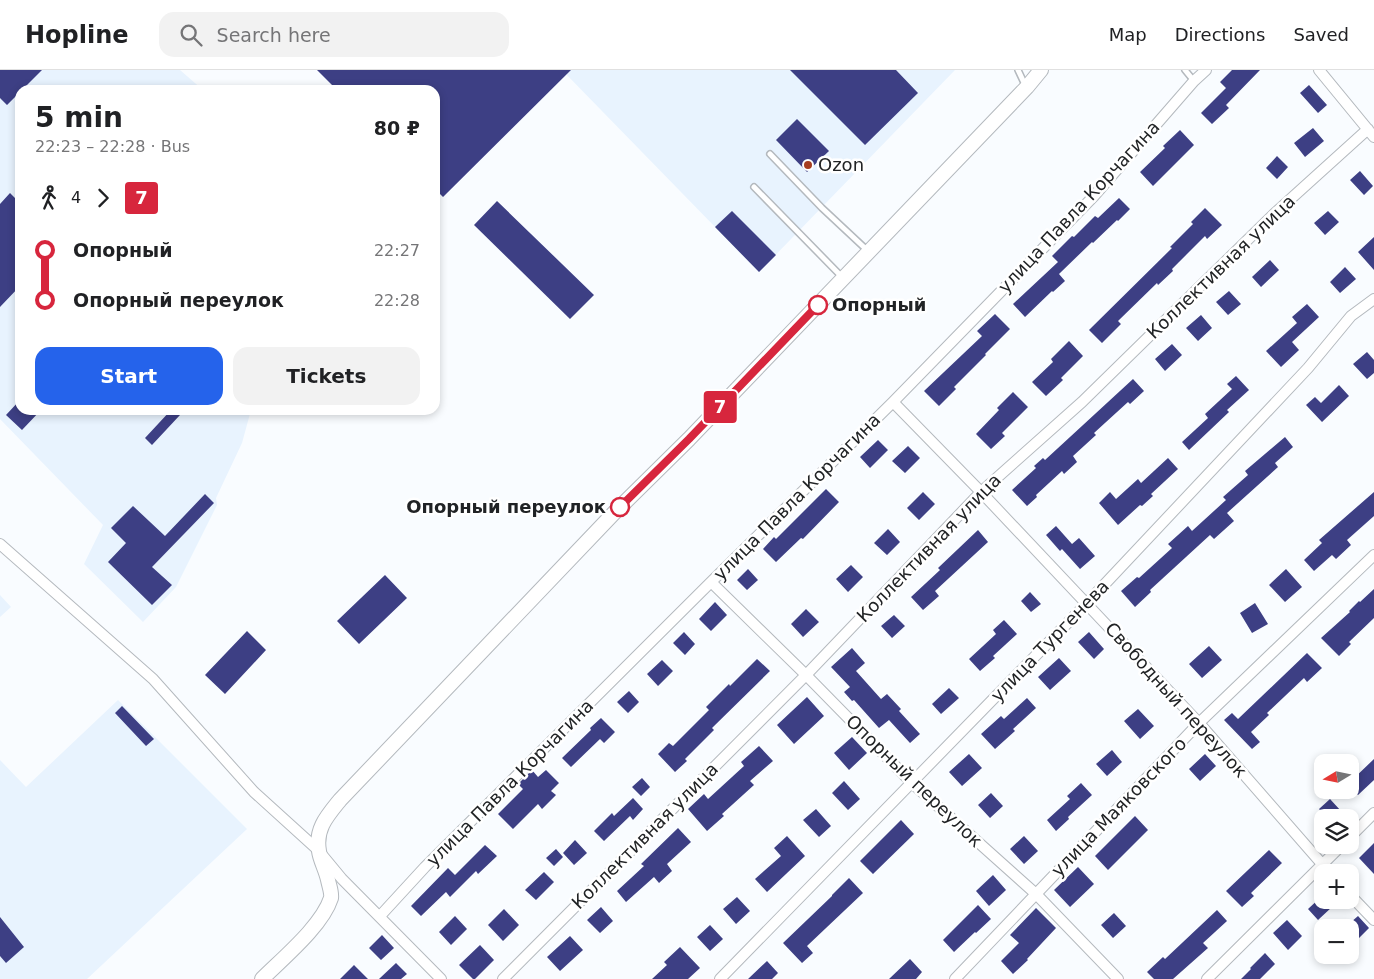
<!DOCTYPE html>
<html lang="en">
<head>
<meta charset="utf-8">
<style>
	:root { --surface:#fff; --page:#f2f2f2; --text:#202124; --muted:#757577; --line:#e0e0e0; --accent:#2563eb }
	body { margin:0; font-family:"DejaVu Sans",sans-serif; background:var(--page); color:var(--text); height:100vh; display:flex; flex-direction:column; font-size:19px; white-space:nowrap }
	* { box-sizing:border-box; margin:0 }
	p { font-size:16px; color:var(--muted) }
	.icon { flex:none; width:28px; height:28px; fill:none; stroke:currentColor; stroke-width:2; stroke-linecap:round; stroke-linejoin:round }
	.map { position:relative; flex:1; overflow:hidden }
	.drawer { position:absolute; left:15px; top:15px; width:425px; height:330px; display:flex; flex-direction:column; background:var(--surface); border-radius:15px; box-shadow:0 2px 8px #0003 }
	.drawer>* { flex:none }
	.badge { padding:0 10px; border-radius:4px; font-size:18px; line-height:32px }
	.needle { width:32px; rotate:260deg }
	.fabs { position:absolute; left:1314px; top:684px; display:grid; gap:10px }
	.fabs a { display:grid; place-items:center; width:45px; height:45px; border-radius:10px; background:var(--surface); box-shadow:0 2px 8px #0003; font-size:25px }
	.map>.badge { position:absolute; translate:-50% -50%; box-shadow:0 0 0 2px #fff }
	.legs { display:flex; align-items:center; gap:8px; height:55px; padding:0 20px; font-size:16px }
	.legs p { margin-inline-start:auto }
	.headline { display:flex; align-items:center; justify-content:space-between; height:85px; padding:0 20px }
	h1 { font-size:28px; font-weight:700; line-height:38px }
	.cta { display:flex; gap:10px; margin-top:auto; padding:10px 20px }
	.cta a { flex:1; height:58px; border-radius:15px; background:var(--accent); color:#fff; font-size:20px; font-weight:700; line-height:58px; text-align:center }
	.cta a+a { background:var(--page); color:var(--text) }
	ul { padding:0 20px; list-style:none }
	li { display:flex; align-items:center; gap:18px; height:50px; font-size:19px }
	li i { display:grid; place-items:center; width:8px; height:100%; margin:0 6px; background:currentColor }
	li i::after { content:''; width:12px; height:12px; margin:-6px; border:4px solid; border-radius:50%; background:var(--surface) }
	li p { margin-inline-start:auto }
	li:first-child i { background:linear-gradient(#0000 50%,currentColor 0) }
	li:last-child i { background:linear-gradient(currentColor 50%,#0000 0) }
	header { display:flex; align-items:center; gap:30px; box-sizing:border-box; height:70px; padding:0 25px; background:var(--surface); border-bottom:1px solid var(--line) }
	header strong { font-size:24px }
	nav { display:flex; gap:28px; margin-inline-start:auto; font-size:18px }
	.search { width:350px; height:45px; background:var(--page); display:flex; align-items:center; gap:12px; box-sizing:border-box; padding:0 18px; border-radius:15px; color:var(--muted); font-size:19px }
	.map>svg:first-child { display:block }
</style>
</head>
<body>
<header>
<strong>Hopline</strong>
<div class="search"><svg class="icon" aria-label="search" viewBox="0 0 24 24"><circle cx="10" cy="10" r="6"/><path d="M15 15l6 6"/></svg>Search here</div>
<nav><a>Map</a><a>Directions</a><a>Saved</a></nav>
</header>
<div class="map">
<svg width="1374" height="909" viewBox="0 0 1374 909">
	<rect width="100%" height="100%" fill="#f9fcff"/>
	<path fill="#e8f3fe" d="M 0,0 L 180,0 L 203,20 L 20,20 L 20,340 L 251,340 L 242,373 L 216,428 L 217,435 L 176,517 L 143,552 L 84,494 L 103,455 L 0,349 Z
		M 562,0 L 955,0 L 759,202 Z
		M 0,525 L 11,537 L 0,547 Z
		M 118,630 L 247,759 L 87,909 L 0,909 L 0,690 L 26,717 Z"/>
	<path fill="#3d3f84" d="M 0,0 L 42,0 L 22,20 L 20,20 L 20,22 L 7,35 L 0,28 Z
		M 317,0 L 571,0 L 443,127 L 435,119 L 435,20 L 337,20 Z
		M 790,0 L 896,0 L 918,23 L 865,75 Z
		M 1232,0 L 1260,0 L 1226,35 L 1229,38 L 1212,54 L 1201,43 L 1226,18 L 1220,12 Z
		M 1309,15 L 1327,35 L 1318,43 L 1300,23 Z
		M 797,49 L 829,81 L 807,102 L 776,70 Z
		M 1313,58 L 1324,71 L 1305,87 L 1294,73 Z
		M 1180,60 L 1194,75 L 1153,116 L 1140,102 L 1165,78 L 1163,76 Z
		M 1277,86 L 1288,97 L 1277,109 L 1266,98 Z
		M 1360,101 L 1373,116 L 1364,125 L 1350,110 Z
		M 10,123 L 20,133 L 20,216 L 0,237 L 0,134 Z
		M 1119,128 L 1130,139 L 1118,151 L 1117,150 L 1093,173 L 1092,172 L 1059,204 L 1065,211 L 1053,222 L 1052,221 L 1025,247 L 1013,234 L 1058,192 L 1052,186 L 1072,166 L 1074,167 L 1095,146 L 1098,148 Z
		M 497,131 L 594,225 L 570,249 L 474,155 Z
		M 1205,138 L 1222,155 L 1207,169 L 1205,166 L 1172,199 L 1173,201 L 1158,215 L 1157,213 L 1118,251 L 1121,254 L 1102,273 L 1089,260 L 1172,178 L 1170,177 L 1193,154 L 1191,152 Z
		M 732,141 L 776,185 L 759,202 L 715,157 Z
		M 1328,141 L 1339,152 L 1325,165 L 1314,153 Z
		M 1374,167 L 1374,200 L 1358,182 Z
		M 1270,190 L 1279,200 L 1261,217 L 1252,207 Z
		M 1345,197 L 1356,209 L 1340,223 L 1330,212 Z
		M 1229,221 L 1241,234 L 1228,245 L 1216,232 Z
		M 1307,234 L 1319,247 L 1292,272 L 1299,280 L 1281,297 L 1266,281 L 1297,253 L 1292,247 Z
		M 995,244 L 1010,259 L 985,284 L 986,285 L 954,317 L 956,319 L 939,336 L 924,321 L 982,266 L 977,261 Z
		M 1201,245 L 1212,258 L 1198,271 L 1186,258 Z
		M 1069,271 L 1083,286 L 1061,308 L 1063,310 L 1046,326 L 1032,312 L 1053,292 L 1051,289 Z
		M 1172,274 L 1182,285 L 1165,301 L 1155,289 Z
		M 1367,282 L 1374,290 L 1374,303 L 1367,309 L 1353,294 Z
		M 1236,306 L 1249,320 L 1227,340 L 1229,342 L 1189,380 L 1182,372 L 1208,348 L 1205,344 L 1232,319 L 1227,314 Z
		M 1133,309 L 1144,321 L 1130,334 L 1128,332 L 1094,363 L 1096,365 L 1073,386 L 1077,392 L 1064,404 L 1062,401 L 1036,425 L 1037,427 L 1027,436 L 1012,420 L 1036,398 L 1034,396 L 1043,388 L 1045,390 Z
		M 1339,315 L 1349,326 L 1322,352 L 1306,335 L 1315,327 L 1321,333 Z
		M 1013,322 L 1028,337 L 1002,363 L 1005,366 L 991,379 L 976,364 L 999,340 L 997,338 Z
		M 20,330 L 20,340 L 41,340 L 22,360 L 6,345 Z
		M 171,340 L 174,340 L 180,345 L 152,375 L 145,368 Z
		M 1285,367 L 1293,377 L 1275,393 L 1278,397 L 1227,443 L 1234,451 L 1214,469 L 1210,465 L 1150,520 L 1151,522 L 1135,537 L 1121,521 L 1137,507 L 1139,508 L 1172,478 L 1168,474 L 1188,456 L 1192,461 L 1226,430 L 1223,427 L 1248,405 L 1245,401 Z
		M 878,370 L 888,380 L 870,398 L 860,387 Z
		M 908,376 L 920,388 L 905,403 L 892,391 Z
		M 1168,388 L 1178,399 L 1151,424 L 1153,426 L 1142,436 L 1140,435 L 1118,455 L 1099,433 L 1110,422 L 1116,429 L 1138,409 L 1141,413 Z
		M 826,419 L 839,432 L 803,469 L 801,468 L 776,492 L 763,479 L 774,467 L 776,469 Z
		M 923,422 L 935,434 L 919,450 L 907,438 Z
		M 1374,422 L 1374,446 L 1347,470 L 1351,475 L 1336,489 L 1332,485 L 1314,501 L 1304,490 L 1322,473 L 1319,470 Z
		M 205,424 L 214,433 L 152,497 L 172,515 L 152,535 L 108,492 L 126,473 L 111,458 L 133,436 L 165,466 Z
		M 1056,456 L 1072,474 L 1079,468 L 1095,486 L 1080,499 L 1062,479 L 1060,481 L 1046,465 Z
		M 888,459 L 900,472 L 887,485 L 874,473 Z
		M 978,460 L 988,472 L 935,521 L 939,526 L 923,540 L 911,527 L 940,500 L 938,498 Z
		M 851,495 L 863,507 L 848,522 L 836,509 Z
		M 748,499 L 758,510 L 747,520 L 737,510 Z
		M 1286,499 L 1302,517 L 1285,532 L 1269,515 Z
		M 385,505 L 407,528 L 359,574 L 337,551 Z
		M 1374,519 L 1374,548 L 1349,572 L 1351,574 L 1339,586 L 1321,568 L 1350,542 L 1349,541 L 1359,531 L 1360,532 Z
		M 1030,522 L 1041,534 L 1031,542 L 1021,531 Z
		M 715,532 L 727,545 L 711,561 L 699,549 Z
		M 1255,533 L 1268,554 L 1252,563 L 1240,543 Z
		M 806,539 L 819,552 L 803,567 L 791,554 Z
		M 894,545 L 905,556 L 892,568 L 881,556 Z
		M 1004,550 L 1017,564 L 993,586 L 995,588 L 980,601 L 969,589 L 996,564 L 993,560 Z
		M 247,561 L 266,580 L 225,624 L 205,605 Z
		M 684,562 L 695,574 L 685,585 L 673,573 Z
		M 1089,562 L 1104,579 L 1094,589 L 1078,572 Z
		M 1209,576 L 1222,590 L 1202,608 L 1189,594 Z
		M 852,578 L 865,593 L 856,601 L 881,629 L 887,624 L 901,639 L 899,641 L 920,664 L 910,673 L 889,650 L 879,658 L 854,630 L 852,631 L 844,622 L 850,617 L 831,597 Z
		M 1307,583 L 1322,598 L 1307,612 L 1304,608 L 1267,643 L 1269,645 L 1251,662 L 1260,672 L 1252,679 L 1224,650 L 1232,643 L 1238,649 Z
		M 1059,588 L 1071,601 L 1050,620 L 1038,607 Z
		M 757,589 L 770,601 L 712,658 L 714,660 L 685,689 L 687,691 L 675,702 L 658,684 L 669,673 L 673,676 L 709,640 L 706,637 L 729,614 L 730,616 Z
		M 662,590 L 673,601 L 658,616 L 647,604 Z
		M 949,618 L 959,628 L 941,644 L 932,634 Z
		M 629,621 L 639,632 L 628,643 L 617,632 Z
		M 807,627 L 824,646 L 794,674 L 777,655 Z
		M 1027,628 L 1036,638 L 1013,659 L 1015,661 L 995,679 L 981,664 L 1001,646 L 1004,649 Z
		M 122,636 L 154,669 L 146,676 L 115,643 Z
		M 1138,639 L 1154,656 L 1140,669 L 1124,651 Z
		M 601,648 L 615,662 L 604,673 L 600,669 L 571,697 L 562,688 L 591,660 L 590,658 Z
		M 852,667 L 867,683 L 849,700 L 834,683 Z
		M 759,676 L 773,691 L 750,711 L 754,715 L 722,744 L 724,746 L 707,761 L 688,739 L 704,724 L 708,729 L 744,696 L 741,692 Z
		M 1112,680 L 1122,692 L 1107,706 L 1096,694 Z
		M 969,684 L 982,698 L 962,716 L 949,702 Z
		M 1205,684 L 1216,696 L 1200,711 L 1189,699 Z
		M 1374,689 L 1374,710 L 1358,725 L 1350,717 L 1350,712 Z
		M 532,700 L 538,707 L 546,700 L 559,713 L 551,721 L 556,725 L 542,739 L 538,734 L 513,759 L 498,744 L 523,719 L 518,714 Z
		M 642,708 L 650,717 L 641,726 L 632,717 Z
		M 844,711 L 860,729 L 848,740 L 832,723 Z
		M 1081,713 L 1092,725 L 1068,747 L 1069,749 L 1056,761 L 1047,750 L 1070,729 L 1067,726 Z
		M 991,723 L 1003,736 L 990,748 L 978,735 Z
		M 633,728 L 643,739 L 633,750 L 630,746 L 604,771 L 594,761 L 612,743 L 614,746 Z
		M 1330,729 L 1341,741 L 1335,748 L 1327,748 L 1319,739 Z
		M 816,739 L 831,756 L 819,767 L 803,750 Z
		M 1135,746 L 1148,760 L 1108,800 L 1095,786 Z
		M 901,750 L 914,764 L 873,804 L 860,791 Z
		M 678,758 L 691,772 L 667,794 L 672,801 L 659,813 L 654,807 L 626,832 L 617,821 L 644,796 L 641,794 Z
		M 787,766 L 805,786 L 767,822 L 755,809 L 781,786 L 774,778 Z
		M 1024,766 L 1038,781 L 1024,794 L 1010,779 Z
		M 575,770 L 587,783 L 574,795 L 563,783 Z
		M 1374,773 L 1374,804 L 1359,788 Z
		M 485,775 L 497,786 L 478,804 L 476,801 L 450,827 L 446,822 L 421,846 L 411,836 L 448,798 L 455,805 Z
		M 556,779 L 563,787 L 554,796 L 546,788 Z
		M 1269,780 L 1282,793 L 1251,823 L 1254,826 L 1242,837 L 1226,821 Z
		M 1078,797 L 1094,814 L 1070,837 L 1054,820 Z
		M 544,802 L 554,812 L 536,830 L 525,820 Z
		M 993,805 L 1006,820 L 989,836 L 976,821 Z
		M 849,808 L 863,823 L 807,876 L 813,883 L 802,893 L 783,873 L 832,826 L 832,825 Z
		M 1322,826 L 1322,830 L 1326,830 L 1332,837 L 1318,850 L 1308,839 Z
		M 737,827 L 750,841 L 736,854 L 723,839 Z
		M 978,835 L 991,849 L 976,863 L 975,862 L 954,882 L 943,870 Z
		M 601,837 L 613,851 L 600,863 L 587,850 Z
		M 1036,838 L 1056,858 L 1027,889 L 1028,890 L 1013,904 L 1001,891 L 1019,873 L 1010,865 Z
		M 504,839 L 519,855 L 503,871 L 488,855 Z
		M 1217,840 L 1227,851 L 1203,873 L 1208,878 L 1173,909 L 1154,909 L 1147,902 L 1163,887 L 1165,889 Z
		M 1114,843 L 1126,856 L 1113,868 L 1101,855 Z
		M 455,846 L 467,859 L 451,875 L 439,862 Z
		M 1358,846 L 1369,858 L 1356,871 L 1350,865 L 1350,853 Z
		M 0,847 L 24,877 L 6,893 L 0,886 Z
		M 1287,850 L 1302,866 L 1288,880 L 1273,863 Z
		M 710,855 L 723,869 L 710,881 L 697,867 Z
		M 382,865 L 394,878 L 381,890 L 369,878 Z
		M 570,866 L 583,880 L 560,901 L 547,887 Z
		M 480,875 L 494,890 L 475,909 L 473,909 L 459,895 Z
		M 680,877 L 700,898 L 688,909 L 652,909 L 667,895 L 664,892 Z
		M 1265,883 L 1275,894 L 1260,909 L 1241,909 L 1251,899 L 1250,898 Z
		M 910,889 L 922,902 L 916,909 L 889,909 Z
		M 767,891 L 778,903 L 772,909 L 748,909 Z
		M 396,893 L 407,904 L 401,909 L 379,909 Z
		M 354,895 L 368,909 L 340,909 Z"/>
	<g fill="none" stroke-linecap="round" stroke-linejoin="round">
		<g stroke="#b4b9be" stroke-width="8">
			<path id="service" d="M 1018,0 L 1026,17
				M 1185,0 L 1194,11
				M 770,84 L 822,138 L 868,181
				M 754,117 L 843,208"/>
		</g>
		<g stroke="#b4b9be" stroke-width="12">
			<path id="minor" d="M 1319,0 L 1374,67
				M 893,332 L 981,422 L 1199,653 L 1329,802
				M 0,474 L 153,609 L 254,722 L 318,780 L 342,809 L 441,909
				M 711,512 L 806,605 L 912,713 L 1036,824 L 1118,909
				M 1350,767 L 1374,743
				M 1350,825 L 1374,850
				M 380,846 L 425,797 L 711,512 L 893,332 L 1094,126 L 1194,11 L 1206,0
				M 503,909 L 806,605 L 981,422 L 1082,332 L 1274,144 L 1368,59
				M 720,909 L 1087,533 L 1308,298 L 1351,246 L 1374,229
				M 955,909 L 1199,653 L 1374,485
				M 1207,909 L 1342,775"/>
		</g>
		<g stroke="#b4b9be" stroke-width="16">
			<path id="tertiary" d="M 262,909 C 283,888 322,856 331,828 C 332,823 329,815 328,810 C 326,800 320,790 319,781 C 315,759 327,746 340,730 L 614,443 L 689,369 L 1027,17 L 1041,0"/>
		</g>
		<use href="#service" stroke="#fff" stroke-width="5"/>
		<use href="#minor" stroke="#fff" stroke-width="10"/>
		<use href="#tertiary" stroke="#fff" stroke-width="14"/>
	</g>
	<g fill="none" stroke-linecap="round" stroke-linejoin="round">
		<g stroke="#fff" stroke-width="11">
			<path id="line-1" d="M 620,437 L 689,369 L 818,235"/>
		</g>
		<use href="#line-1" stroke="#d7263d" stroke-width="8"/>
	</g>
	<circle fill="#a63e21" stroke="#fff" stroke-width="2" cx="808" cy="95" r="5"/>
	<g fill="#fff" stroke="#d7263d" stroke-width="2.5">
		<circle cx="818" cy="235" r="9"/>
		<circle cx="620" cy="437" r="9"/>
	</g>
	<g text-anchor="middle" stroke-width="5" stroke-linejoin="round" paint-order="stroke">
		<g font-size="18" fill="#212325" stroke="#fff" text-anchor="start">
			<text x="818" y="101">Ozon</text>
		</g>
		<g font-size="18" fill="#212325" stroke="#fff">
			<text transform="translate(1079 137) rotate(-47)" y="6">улица Павла Корчагина</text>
			<text transform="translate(1221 197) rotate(-44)" y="6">Коллективная улица</text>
			<text transform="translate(797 427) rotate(-45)" y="6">улица Павла Корчагина</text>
			<text transform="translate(929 478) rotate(-46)" y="6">Коллективная улица</text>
			<text transform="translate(1050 571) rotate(-46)" y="6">улица Тургенева</text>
			<text transform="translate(1176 630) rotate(48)" y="6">Свободный переулок</text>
			<text transform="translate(914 711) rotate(44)" y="6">Опорный переулок</text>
			<text transform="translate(510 713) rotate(-45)" y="6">улица Павла Корчагина</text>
			<text transform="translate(1119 737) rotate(-46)" y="6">улица Маяковского</text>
			<text transform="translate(645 766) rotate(-45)" y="6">Коллективная улица</text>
		</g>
		<g font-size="18" font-weight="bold" fill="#212325" stroke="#fff" text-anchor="start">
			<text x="832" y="241">Опорный</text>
			<text x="606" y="443" text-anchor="end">Опорный переулок</text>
		</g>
	</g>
</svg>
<div class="fabs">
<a><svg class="needle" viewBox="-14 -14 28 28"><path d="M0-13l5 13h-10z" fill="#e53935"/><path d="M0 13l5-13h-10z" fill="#757577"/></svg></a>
<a><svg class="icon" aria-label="layers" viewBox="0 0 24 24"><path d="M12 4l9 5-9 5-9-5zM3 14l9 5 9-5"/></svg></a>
<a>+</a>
<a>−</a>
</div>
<b class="badge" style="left:720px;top:337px;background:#d7263d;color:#fff">7</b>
<section class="drawer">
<div class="headline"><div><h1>5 min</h1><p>22:23 – 22:28 · Bus</p></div><b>80 ₽</b></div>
<div class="legs"><svg class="icon" aria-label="walk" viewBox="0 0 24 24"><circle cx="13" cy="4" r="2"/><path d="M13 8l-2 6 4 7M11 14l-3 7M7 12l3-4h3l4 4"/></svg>4<svg class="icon" aria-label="forward" viewBox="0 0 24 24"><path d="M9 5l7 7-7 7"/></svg><b class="badge" style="background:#d7263d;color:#fff">7</b></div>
<ul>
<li><i style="color:#d7263d"></i><b>Опорный</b><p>22:27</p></li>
<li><i style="color:#d7263d"></i><b>Опорный переулок</b><p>22:28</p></li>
</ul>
<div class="cta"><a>Start</a><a>Tickets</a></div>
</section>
</div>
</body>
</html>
